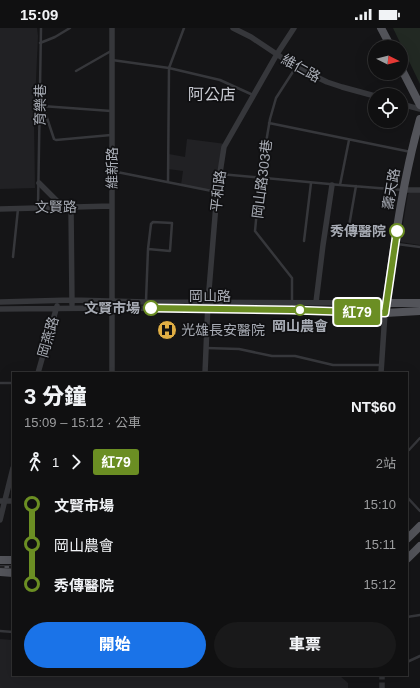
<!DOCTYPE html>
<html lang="zh-TW">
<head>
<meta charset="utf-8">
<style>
	:root { --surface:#101011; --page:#19191a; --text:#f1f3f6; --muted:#9c9d9f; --line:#303031; --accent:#1a73e8 }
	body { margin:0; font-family:Helvetica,"Noto Sans TC",sans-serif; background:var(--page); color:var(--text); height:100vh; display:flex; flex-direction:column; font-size:15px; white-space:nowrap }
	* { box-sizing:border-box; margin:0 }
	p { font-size:13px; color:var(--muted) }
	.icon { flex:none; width:22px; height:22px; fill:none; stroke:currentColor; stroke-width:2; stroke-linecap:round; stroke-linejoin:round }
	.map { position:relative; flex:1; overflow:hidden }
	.side { position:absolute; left:12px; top:344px; width:396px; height:304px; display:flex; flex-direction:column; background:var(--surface); border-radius:0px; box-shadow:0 4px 16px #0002,0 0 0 1px var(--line) }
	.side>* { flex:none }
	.badge { padding:0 8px; border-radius:3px; font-size:14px; line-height:26px }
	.needle { width:26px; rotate:96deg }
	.buttons { position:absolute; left:368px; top:12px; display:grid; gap:8px }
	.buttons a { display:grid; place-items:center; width:40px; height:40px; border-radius:50%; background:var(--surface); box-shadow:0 4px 16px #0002,0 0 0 1px var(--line); font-size:20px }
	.map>.badge { position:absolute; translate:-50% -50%; box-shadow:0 0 0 2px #fff }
	.legs { display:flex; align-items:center; gap:6px; height:44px; padding:0 12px; font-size:13px }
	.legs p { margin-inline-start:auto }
	.head { display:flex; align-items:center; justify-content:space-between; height:68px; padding:0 12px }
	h1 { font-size:22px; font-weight:800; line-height:30px }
	.cta { display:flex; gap:8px; margin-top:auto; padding:8px 12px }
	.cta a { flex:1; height:46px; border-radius:24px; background:var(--accent); color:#fff; font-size:16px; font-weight:800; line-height:46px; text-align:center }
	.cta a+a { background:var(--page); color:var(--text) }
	ul { padding:0 12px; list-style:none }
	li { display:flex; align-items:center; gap:14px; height:40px; font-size:15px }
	li i { display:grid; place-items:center; width:6px; height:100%; margin:0 5px; background:currentColor }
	li i::after { content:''; width:10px; height:10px; margin:-5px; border:3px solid; border-radius:50%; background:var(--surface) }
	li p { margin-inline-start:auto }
	li:first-child i { background:linear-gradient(#0000 50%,currentColor 0) }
	li:last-child i { background:linear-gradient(currentColor 50%,#0000 0) }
	.status { display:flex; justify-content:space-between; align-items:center; height:28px; padding:0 20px; background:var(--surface); direction:ltr }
	.status svg { height:11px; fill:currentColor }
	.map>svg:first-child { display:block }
</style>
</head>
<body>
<div class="status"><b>15:09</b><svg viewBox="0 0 49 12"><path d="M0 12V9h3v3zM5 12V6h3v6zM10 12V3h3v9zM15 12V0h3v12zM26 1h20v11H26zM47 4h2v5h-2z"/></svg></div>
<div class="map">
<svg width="420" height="660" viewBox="0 0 420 660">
	<rect width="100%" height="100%" fill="#151517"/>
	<path fill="#212124" d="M 0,0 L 37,0 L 38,8 L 34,95 L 35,160 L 0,161 Z
		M 187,111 L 226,116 L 217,164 L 181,157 L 183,143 L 168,141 L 169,126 L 185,129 Z
		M 420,163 L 420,217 L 400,214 L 408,166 L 410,164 Z
		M 0,611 L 13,612 L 13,647 L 339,647 L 348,655 L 348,660 L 0,660 Z"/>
	<path fill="#222923" d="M 393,0 L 420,0 L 420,56 Z"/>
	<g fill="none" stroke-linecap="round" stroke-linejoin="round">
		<path stroke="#323337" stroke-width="5.5" stroke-dasharray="5.5 3" stroke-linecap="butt" d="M 382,660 L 382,647"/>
		<path stroke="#36373b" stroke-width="2.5" d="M 40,15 L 55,9 L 70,0
			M 112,32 L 169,40 L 220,52 L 253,67
			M 76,43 L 111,23
			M 42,78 L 111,83
			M 43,78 L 54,111 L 56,112 L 111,107
			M 269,95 L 411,124
			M 112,143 L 217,164
			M 220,146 L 340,157 L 403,162
			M 168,154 L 169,40 L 184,0
			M 340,157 L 349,112
			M 38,179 L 41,0
			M 349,198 L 356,158
			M 304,213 L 311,155
			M 397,216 L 420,219
			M 13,229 L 18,181
			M 146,273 L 148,221 L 151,196 L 153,194 L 172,195 L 170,223 L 148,221
			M 292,282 L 292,250 L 255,203 L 260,150 L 270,91 L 276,70 L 296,39
			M 206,320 L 239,321 L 272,328 L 295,328 L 333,337 L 381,337
			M 0,355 L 13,355
			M 407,423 L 409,422 L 420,410
			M 407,469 L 420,483
			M 407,589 L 420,587
			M 0,603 L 13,604
			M 407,634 L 420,628"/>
		<path stroke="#36373b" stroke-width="5.5" d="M 233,0 L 251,9 L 296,39 L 327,54 L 342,59 L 375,68
			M 401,76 L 420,81
			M 39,155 L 63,179
			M 403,162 L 420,162
			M 71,179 L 72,276
			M 0,181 L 112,178
			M 0,274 L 72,272 L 146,274 L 387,275
			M 316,274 L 323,217 L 332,157
			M 0,281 L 112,280 L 292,282 L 385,285 L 381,345
			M 38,345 L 57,278
			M 112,345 L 112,0
			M 205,345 L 208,274 L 217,164 L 224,119 L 277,26 L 294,0
			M 0,473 L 13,473
			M 0,492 L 13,440"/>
		<path stroke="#53545a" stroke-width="8" d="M 381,0 L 391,19
			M 401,40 L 420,77
			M 420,91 C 402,154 394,219 385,285 L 420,283
			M 387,275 L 420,275
			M 407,511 L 420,498
			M 407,531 L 420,518
			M 0,532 L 13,532
			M 0,544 L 13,545"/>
		<g stroke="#505156" stroke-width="3">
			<path id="rail" d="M 0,539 L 13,539"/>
		</g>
		<use href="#rail" stroke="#101012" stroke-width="1.5" stroke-dasharray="4.5" stroke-linecap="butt"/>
	</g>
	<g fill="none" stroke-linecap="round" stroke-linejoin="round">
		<g stroke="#fff" stroke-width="9">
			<path id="line-1" d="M 151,280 L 292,282 L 385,285 L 397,203"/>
		</g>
		<use href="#line-1" stroke="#6b8e23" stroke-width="6"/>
	</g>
	<defs>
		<g id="hospital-disc" transform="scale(1)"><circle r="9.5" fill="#e0ae44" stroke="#101012"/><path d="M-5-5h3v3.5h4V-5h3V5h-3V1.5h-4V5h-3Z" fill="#111"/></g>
	</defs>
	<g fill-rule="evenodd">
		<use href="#hospital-disc" x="167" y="302"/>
	</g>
	<g fill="#fff" stroke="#6b8e23" stroke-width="2">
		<circle cx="397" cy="203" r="7"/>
		<circle cx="151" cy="280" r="7"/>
		<circle cx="300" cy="282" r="5"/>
	</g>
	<g text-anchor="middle" stroke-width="3.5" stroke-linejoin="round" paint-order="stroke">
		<g font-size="14" fill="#a8acb5" stroke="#101012">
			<text transform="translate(301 40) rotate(29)" y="5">維仁路</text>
			<text transform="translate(40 77) rotate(-89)" y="5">育樂巷</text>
			<text transform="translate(112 140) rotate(-90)" y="5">維新路</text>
			<text transform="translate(262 151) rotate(-83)" y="5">岡山路303巷</text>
			<text transform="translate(391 161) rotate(-80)" y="5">壽天路</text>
			<text transform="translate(218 163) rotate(-83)" y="5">平和路</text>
			<text transform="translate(56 179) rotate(-1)" y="5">文賢路</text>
			<text x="210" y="273">岡山路</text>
			<text transform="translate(48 309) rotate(-74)" y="5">岡燕路</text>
		</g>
		<g font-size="14" font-weight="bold" fill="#a8acb5" stroke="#101012" text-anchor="end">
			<text x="386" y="208">秀傳醫院</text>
			<text x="140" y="285">文賢市場</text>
			<text x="300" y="303" text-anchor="middle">岡山農會</text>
		</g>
		<g font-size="14" fill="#a8acb5" stroke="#101012" text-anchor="start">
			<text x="181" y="307">光雄長安醫院</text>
		</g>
		<g font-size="16" fill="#c9cbd2" stroke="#101012">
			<text x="212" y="72">阿公店</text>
		</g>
	</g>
</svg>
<div class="buttons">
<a><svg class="needle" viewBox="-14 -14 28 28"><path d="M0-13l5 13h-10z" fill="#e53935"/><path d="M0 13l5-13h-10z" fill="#9c9d9f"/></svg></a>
<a><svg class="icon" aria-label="locate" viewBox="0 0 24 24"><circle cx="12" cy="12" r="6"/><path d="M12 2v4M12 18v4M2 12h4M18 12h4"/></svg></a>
</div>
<b class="badge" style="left:357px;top:284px;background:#6b8e23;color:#fff">紅79</b>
<section class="side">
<div class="head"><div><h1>3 分鐘</h1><p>15:09 – 15:12 · 公車</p></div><b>NT$60</b></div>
<div class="legs"><svg class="icon" aria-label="walk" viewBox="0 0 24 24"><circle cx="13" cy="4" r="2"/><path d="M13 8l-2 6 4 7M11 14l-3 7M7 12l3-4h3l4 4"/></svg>1<svg class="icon" aria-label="forward" viewBox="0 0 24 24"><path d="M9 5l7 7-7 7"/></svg><b class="badge" style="background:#6b8e23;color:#fff">紅79</b><p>2站</p></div>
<ul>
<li><i style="color:#6b8e23"></i><b>文賢市場</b><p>15:10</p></li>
<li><i style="color:#6b8e23"></i><span>岡山農會</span><p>15:11</p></li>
<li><i style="color:#6b8e23"></i><b>秀傳醫院</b><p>15:12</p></li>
</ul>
<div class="cta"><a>開始</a><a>車票</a></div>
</section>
</div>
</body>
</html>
